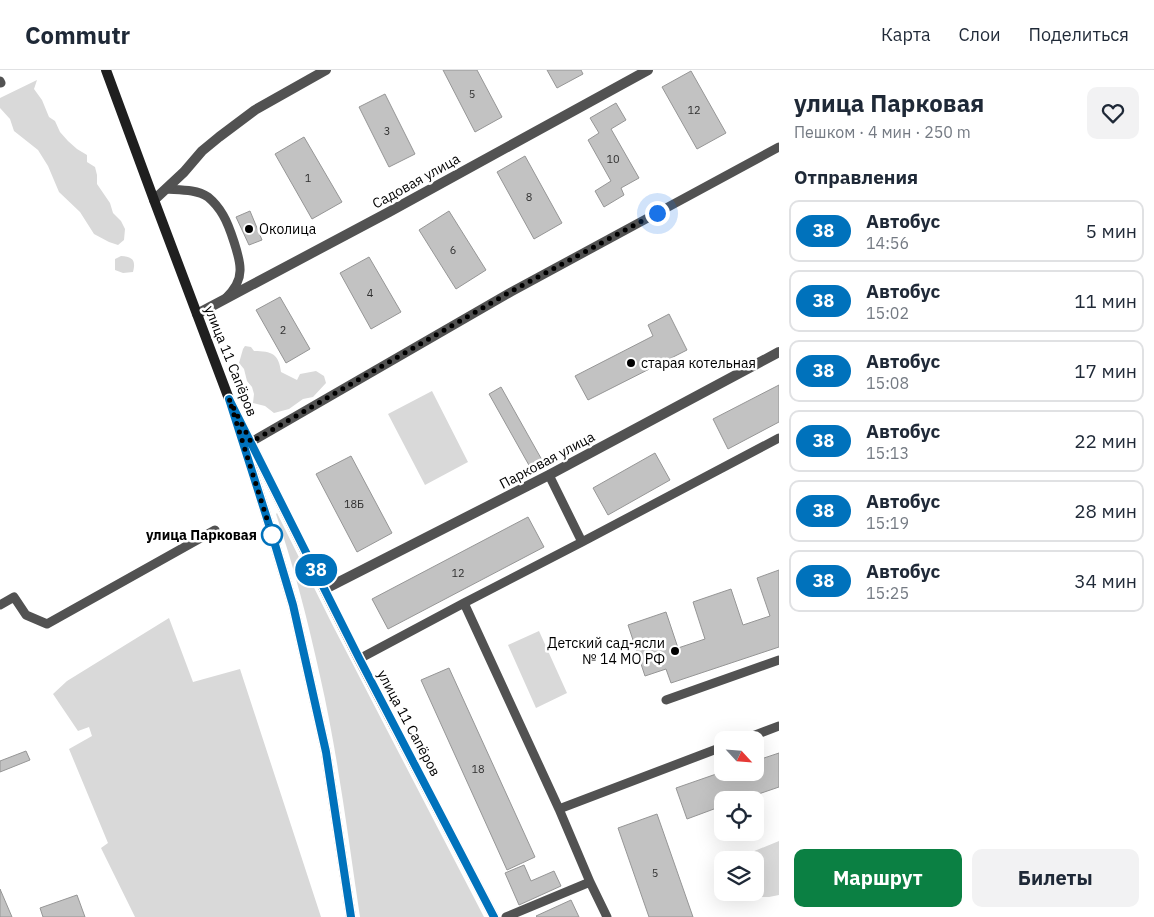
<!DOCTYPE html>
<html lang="ru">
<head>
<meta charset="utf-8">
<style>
	:root { --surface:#fff; --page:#f2f2f3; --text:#1f2937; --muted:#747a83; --line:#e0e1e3; --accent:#0b8043 }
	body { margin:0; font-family:"IBM Plex Sans",sans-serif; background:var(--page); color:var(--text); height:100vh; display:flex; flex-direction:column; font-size:19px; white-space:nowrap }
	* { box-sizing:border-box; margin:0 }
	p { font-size:16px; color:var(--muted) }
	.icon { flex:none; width:28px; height:28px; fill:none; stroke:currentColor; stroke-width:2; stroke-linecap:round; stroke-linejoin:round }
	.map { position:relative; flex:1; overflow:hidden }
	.side { display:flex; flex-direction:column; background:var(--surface); width:375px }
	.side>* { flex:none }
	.badge { padding:0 10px; border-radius:16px; font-size:18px; line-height:32px }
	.needle { width:32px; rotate:116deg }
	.fabs { position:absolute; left:714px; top:661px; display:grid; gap:10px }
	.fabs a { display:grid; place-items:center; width:50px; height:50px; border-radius:10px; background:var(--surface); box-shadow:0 5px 20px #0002; font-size:25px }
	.you { position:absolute; width:25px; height:25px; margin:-12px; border:4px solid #fff; border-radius:50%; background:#1a73e8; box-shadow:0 0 0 8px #1a73e833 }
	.map>.badge { position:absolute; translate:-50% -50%; box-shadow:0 0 0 2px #fff }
	h2 { padding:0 15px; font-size:19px; line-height:45px }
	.round { display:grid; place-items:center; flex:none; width:52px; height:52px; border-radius:10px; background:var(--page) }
	.head { display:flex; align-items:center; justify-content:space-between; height:85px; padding:0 15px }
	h1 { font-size:24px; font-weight:800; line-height:38px }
	.primary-button { display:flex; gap:10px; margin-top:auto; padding:10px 15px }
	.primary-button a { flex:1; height:58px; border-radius:10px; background:var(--accent); color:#fff; font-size:20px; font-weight:800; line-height:58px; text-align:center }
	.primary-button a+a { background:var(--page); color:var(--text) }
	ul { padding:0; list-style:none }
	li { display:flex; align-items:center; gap:15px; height:62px; margin:0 10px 8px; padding:0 5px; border:2px solid var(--line); border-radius:10px }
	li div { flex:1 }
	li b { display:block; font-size:19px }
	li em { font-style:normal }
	li .badge { min-width:55px; font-weight:700; text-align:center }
	header { display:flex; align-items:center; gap:30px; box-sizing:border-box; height:70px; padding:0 25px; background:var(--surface); border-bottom:1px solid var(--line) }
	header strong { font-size:24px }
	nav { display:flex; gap:28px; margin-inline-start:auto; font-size:18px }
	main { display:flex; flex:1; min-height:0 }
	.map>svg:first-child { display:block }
</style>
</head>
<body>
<header>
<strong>Commutr</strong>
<nav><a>Карта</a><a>Слои</a><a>Поделиться</a></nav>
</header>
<main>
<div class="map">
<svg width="779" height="847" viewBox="0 0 779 847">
	<rect width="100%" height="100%" fill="#fff"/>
	<path fill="#d9d9d9" d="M 37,10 L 34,19 L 42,30 L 49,47 L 55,51 L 60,62 L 68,71 L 77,79 L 87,85 L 87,92 L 95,97 L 97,105 L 97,114 L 110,133 L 113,143 L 121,151 L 125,159 L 124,170 L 118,175 L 109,172 L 94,164 L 80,142 L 59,122 L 48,96 L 38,80 L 14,61 L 10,49 L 0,38 L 0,28 Z
		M 121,186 C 133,187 136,190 133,202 L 123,203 L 115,200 L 115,189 Z
		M 245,276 L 251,277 L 254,281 C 272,281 279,284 281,302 L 297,310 L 300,304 L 316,301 L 324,306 L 326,313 L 313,327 L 303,329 L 289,339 L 274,343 L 265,336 L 253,333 L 254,324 L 252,317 L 247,311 L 244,299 L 239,293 L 243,279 Z
		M 432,321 L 468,392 L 425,415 L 388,344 Z
		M 277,443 L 332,554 L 484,847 L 360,847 C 348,767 338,685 320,606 C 308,551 294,497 276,444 Z
		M 169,548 L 193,612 L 240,599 L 321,847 L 135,847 L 101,778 L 108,773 L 69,679 L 92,666 L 89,657 L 78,661 L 53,624 L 67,611 Z
		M 539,561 L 567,623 L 536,638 L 508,575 Z
		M 779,771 L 779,825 L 769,827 L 759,827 L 755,819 L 755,790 L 745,790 L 752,782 Z"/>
	<path fill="#c2c2c2" stroke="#969696" d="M 443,0 L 477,0 L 502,47 L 475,62 Z
		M 547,0 L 581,0 L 583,4 L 557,18 Z
		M 691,1 L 726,63 L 697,79 L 662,17 Z
		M 385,24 L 415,84 L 389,97 L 359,37 Z
		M 616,33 L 626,50 L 611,59 L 639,108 L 621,118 L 624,125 L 604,137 L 595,121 L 611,111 L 588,70 L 599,63 L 590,48 Z
		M 304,67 L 342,132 L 312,149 L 275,84 Z
		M 525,86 L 562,153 L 534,169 L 497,102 Z
		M 250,141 L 262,170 L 249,175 L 236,147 Z
		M 449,141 L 486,200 L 456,219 L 419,160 Z
		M 369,187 L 401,242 L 371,259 L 340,203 Z
		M 280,227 L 310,279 L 286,293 L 256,240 Z
		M 669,244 L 687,280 L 588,330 L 575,306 L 653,266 L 648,255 Z
		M 779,315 L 779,352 L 728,379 L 713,349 Z
		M 501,317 L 542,390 L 530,397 L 489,324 Z
		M 655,383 L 670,410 L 608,445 L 593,418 Z
		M 351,386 L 392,463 L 357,482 L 316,404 Z
		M 528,447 L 544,477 L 388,559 L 372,529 Z
		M 779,500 L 779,577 L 671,613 L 666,599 L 645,606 L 628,555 L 666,542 L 678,578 L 705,569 L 693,532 L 731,519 L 743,555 L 770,546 L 757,508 Z
		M 449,598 L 535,787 L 507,800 L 421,610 Z
		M 26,681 L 30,690 L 0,702 L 0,691 Z
		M 779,683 L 779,717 L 741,730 L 722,730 L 722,736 L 687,749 L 676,718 L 722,702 L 755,702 L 755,691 Z
		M 657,744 L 693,847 L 649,847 L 618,758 Z
		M 524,795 L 531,811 L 554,801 L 561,816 L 519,835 L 505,803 Z
		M 0,819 L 12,847 L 0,847 Z
		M 77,825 L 85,847 L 43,847 L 40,838 Z
		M 571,830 L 579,847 L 537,847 L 536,846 Z"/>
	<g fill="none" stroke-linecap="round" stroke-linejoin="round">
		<path stroke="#525252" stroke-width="9" d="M 0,11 L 1,13
			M 166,119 C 180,120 196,119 208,127 C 214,132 219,138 223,145 C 229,155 241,189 240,201 C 240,211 233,221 226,228
			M 251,372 L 511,222 L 779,77
			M 549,405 L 582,472 L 464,533 L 559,739 L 590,812 L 607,847
			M 582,472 L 779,368
			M 0,535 L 14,527 L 26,545 L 47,554 L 215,460
			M 359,589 L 464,533
			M 666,630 L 779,590
			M 742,670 L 779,656
			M 559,739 L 722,677
			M 506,847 L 590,812"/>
		<path stroke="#525252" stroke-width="10" d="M 154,130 L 184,102 L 202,81 L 219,67 L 255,40 L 326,0
			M 197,244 L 389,142 L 648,0
			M 325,519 L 549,405 L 779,282"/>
		<path stroke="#1f1f1f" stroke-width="10" d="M 106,0 L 154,130 L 229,329 L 359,589 L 494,847
			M 238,356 L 271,461 L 293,535 L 326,682 L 351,847"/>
	</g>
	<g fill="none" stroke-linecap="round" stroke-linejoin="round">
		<g stroke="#fff" stroke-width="11">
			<path id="line" d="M 351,847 L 326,682 L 293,535 L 271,461 L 229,329 L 359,588 L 494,847"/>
		</g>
		<use href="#line" stroke="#0072bc" stroke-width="8"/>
		<path stroke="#000" stroke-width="5" stroke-dasharray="0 9" d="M 272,465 L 229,329 L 251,372 L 510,222 L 657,143"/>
	</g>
	<g fill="#000" stroke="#fff" stroke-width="2">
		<circle cx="249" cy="159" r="5"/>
		<circle cx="631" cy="293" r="5"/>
		<circle cx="675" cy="581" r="5"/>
	</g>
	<circle fill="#fff" stroke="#0072bc" stroke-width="2.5" cx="272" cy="465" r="10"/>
	<g text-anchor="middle" stroke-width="5" stroke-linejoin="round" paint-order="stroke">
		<g font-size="11" fill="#303030">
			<text x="472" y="28">5</text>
			<text x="694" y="44">12</text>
			<text x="387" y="65">3</text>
			<text x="613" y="93">10</text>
			<text x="308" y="112">1</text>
			<text x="529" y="131">8</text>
			<text x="453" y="184">6</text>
			<text x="370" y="227">4</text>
			<text x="283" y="264">2</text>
			<text x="354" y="438">18Б</text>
			<text x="458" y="507">12</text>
			<text x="478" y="703">18</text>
			<text x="655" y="807">5</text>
		</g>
		<g font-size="14" fill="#000" stroke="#fff">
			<text transform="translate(416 111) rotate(-29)" y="5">Садовая улица</text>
			<text transform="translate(231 291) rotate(68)" y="5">улица 11 Сапёров</text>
			<text transform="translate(547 390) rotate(-28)" y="5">Парковая улица</text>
			<text transform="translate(409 653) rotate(62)" y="5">улица 11 Сапёров</text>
		</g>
		<g font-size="14" fill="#000" stroke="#fff" text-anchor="start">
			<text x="259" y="164">Околица</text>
			<text x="641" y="298">старая котельная</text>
			<text x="665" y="578" text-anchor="end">Детский сад-ясли<tspan x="665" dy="16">№ 14 МО РФ</tspan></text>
		</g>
		<g font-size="14" font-weight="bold" fill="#000" stroke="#fff" text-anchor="end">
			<text x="257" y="470">улица Парковая</text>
		</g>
	</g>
</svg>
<div class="fabs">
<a><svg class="needle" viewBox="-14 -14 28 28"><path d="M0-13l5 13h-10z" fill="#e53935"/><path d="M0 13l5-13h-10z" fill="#747a83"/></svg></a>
<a><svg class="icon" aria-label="locate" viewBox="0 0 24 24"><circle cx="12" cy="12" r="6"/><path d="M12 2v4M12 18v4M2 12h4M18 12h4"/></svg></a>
<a><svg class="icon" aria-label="layers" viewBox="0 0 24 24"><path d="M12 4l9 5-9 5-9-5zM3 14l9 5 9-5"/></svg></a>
</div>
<div class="you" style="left:657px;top:143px"></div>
<b class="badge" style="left:316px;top:500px;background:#0072bc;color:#fff">38</b>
</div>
<section class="side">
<div class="head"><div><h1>улица Парковая</h1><p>Пешком · 4 мин · 250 m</p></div><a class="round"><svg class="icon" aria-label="heart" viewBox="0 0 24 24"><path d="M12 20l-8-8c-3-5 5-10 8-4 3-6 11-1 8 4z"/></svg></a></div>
<h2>Отправления</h2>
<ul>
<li><span class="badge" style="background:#0072bc;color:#fff">38</span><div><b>Автобус</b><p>14:56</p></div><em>5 мин</em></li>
<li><span class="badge" style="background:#0072bc;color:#fff">38</span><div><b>Автобус</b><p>15:02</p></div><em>11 мин</em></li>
<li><span class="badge" style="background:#0072bc;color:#fff">38</span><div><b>Автобус</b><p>15:08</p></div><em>17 мин</em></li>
<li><span class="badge" style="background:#0072bc;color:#fff">38</span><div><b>Автобус</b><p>15:13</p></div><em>22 мин</em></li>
<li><span class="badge" style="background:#0072bc;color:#fff">38</span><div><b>Автобус</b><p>15:19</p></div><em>28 мин</em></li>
<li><span class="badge" style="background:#0072bc;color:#fff">38</span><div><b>Автобус</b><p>15:25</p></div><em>34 мин</em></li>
</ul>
<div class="primary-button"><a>Маршрут</a><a>Билеты</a></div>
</section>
</main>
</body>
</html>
